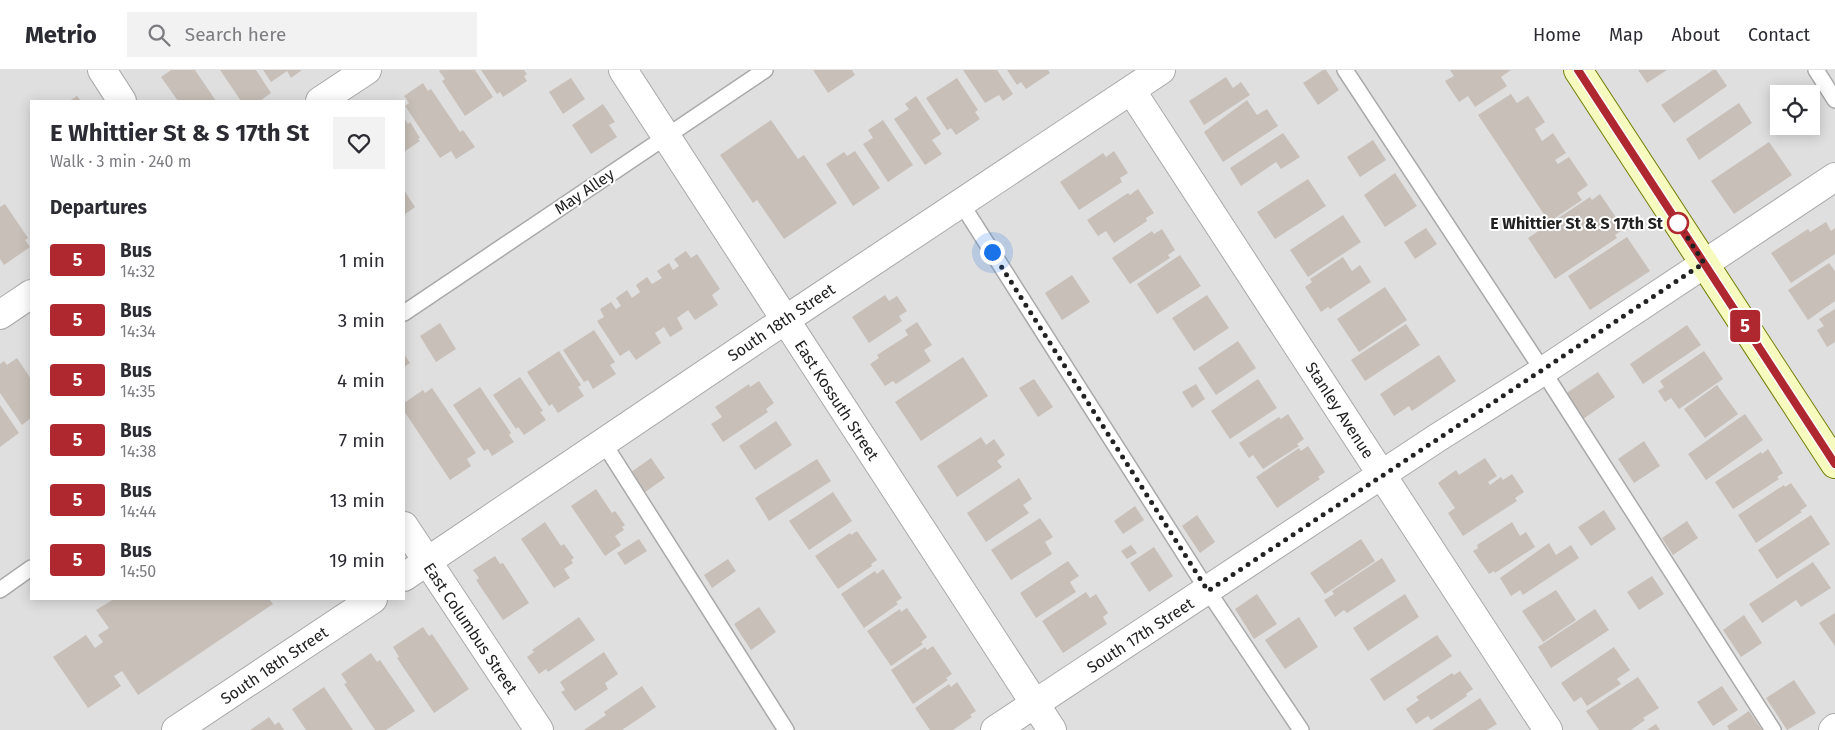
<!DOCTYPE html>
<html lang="en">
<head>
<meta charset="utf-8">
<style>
	:root { --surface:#fff; --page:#f2f2f3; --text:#2b2b33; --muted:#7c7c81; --line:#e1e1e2 }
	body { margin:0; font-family:"Fira Sans",sans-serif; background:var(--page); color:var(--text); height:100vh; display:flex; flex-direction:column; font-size:19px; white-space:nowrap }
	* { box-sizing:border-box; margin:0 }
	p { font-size:16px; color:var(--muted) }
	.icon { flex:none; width:28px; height:28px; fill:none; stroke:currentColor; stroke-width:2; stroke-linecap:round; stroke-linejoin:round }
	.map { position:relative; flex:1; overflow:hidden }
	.details { position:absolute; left:30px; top:30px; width:375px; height:500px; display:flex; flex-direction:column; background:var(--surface); border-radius:0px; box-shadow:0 2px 12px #0003 }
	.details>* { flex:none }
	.badge { padding:0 10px; border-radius:4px; font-size:18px; line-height:32px }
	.fabs { position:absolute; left:1770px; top:15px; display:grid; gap:10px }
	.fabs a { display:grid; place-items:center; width:50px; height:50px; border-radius:0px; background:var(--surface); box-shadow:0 2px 12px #0003; font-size:25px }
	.you { position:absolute; width:25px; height:25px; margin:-12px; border:4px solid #fff; border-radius:50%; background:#1a73e8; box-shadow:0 0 0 8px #1a73e833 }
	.map>.badge { position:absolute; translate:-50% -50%; box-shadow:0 0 0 2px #fff }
	h2 { padding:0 20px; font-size:19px; line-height:45px }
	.round { display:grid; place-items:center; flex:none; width:52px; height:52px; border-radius:0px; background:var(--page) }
	.overview { display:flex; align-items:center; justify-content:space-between; height:85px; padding:0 20px }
	h1 { font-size:24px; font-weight:700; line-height:38px }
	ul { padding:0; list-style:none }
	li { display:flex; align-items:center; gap:15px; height:60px; padding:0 20px }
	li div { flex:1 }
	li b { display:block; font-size:19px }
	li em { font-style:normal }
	li .badge { min-width:55px; font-weight:700; text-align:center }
	header { display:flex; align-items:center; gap:30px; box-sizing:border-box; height:70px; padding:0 25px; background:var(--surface); border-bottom:1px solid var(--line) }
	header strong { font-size:24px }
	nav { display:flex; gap:28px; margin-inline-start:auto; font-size:18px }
	.search { width:350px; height:45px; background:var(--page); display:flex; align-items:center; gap:12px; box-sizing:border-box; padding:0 18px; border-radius:0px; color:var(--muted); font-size:19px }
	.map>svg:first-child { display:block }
</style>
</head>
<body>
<header>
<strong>Metrio</strong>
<div class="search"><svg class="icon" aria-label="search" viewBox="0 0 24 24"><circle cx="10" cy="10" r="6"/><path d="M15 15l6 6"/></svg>Search here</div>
<nav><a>Home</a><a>Map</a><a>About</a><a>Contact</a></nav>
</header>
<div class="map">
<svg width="1835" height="660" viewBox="0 0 1835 660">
	<rect width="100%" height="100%" fill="#f2efe9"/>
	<path fill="#e0dfdf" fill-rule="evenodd" d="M 0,0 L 1835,0 L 1835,660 L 0,660 ZM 1779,24 L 1811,24 L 1811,56 L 1779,56 ZM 31,31 L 404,31 L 404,529 L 31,529 Z"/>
	<path fill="#c7bfb8" d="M 171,0 L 195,0 L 216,31 L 178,31 L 161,7 Z
		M 220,0 L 256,0 L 271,23 L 260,31 L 241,31 Z
		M 263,0 L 302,0 L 291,8 L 287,1 L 271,12 Z
		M 441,0 L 475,0 L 493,27 L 465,46 L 442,11 L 445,9 L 439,1 Z
		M 481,0 L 524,0 L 527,4 L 524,6 L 527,11 L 503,27 L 500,22 L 497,24 Z
		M 813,0 L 852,0 L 855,5 L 828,23 Z
		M 963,0 L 997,0 L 1013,24 L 1003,31 L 999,25 L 985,33 Z
		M 1007,0 L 1048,0 L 1050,3 L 1026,19 L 1021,12 L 1017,15 Z
		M 1323,0 L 1326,0 L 1339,20 L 1318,35 L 1303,13 Z
		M 1450,0 L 1511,0 L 1501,7 L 1507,16 L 1475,37 L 1468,26 L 1459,32 L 1445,11 L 1454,6 Z
		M 1638,0 L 1667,0 L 1647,13 Z
		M 1713,0 L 1716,0 L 1727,16 L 1674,53 L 1661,35 Z
		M 1226,7 L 1233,18 L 1241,12 L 1250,25 L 1204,55 L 1189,31 Z
		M 571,8 L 585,29 L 563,44 L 549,22 Z
		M 957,8 L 978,40 L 975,42 L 980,49 L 956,65 L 951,58 L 947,60 L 926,28 Z
		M 423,13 L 428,21 L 431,19 L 460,62 L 463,60 L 475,77 L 456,89 L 451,81 L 440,88 L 405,36 L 409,33 L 404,26 Z
		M 1511,24 L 1517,33 L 1528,26 L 1545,52 L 1535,59 L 1542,71 L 1553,63 L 1566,83 L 1555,90 L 1558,94 L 1569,87 L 1588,115 L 1577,123 L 1582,130 L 1549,152 L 1478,45 Z
		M 77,26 L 81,31 L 69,31 Z
		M 916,26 L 941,64 L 932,70 L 942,84 L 925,95 L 894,49 L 909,39 L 905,34 Z
		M 1247,30 L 1257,45 L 1267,39 L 1278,56 L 1223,92 L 1204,62 Z
		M 1739,33 L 1752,53 L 1699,90 L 1686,69 Z
		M 603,34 L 615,52 L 609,55 L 617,67 L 591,84 L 572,55 Z
		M 404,48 L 408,54 L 410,52 L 420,68 L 418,69 L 420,71 L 404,82 Z
		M 771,50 L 798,89 L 804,85 L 837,133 L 784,169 L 757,130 L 753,133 L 720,85 Z
		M 883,50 L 913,95 L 888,112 L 863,74 L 873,68 L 868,60 Z
		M 1283,63 L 1300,87 L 1281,99 L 1276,92 L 1241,116 L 1230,98 Z
		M 1373,70 L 1386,90 L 1360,107 L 1347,87 Z
		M 1769,72 L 1792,105 L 1734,144 L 1711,111 Z
		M 855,81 L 880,118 L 853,136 L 826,94 L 844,82 L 847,86 Z
		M 1114,81 L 1128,103 L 1120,108 L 1122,112 L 1079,140 L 1060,112 L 1103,83 L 1106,87 Z
		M 1395,103 L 1417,136 L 1385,157 L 1364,125 Z
		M 1308,109 L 1326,136 L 1275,169 L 1257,142 Z
		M 1138,119 L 1154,143 L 1146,148 L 1147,151 L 1114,173 L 1106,161 L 1098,166 L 1087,150 L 1128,123 L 1130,125 Z
		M 404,120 L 415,137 L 404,145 Z
		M 1600,124 L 1624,159 L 1615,165 L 1617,168 L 1555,209 L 1528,168 L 1590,127 L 1592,130 Z
		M 5,134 L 28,168 L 25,170 L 30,177 L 4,195 L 0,189 L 0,137 Z
		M 1343,145 L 1361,172 L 1308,207 L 1290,180 Z
		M 1826,152 L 1831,161 L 1835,158 L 1835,184 L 1791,213 L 1771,183 L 1808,159 L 1810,162 Z
		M 1426,158 L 1437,174 L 1415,189 L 1404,172 Z
		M 1162,159 L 1175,180 L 1168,185 L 1170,188 L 1130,214 L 1112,188 L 1152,161 L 1154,164 Z
		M 1627,167 L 1650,201 L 1590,240 L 1568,206 Z
		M 686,181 L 691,188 L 697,184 L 720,219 L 712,225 L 718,235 L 695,250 L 688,240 L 677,248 L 683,259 L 670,267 L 664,257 L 655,263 L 661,273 L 636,290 L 629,280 L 620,286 L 597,251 L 604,247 L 600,239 L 611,232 L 616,239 L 621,236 L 616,228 L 627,220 L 632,228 L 640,222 L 636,215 L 647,207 L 652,214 L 662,208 L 657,201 L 669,193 L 673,200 L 679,196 L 674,189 Z
		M 1180,185 L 1201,216 L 1157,244 L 1137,214 Z
		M 1343,187 L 1352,201 L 1360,195 L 1371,212 L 1330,239 L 1328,237 L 1321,242 L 1305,217 L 1312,212 L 1310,209 Z
		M 1829,193 L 1835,201 L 1835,231 L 1808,250 L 1788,220 Z
		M 1072,205 L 1090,232 L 1062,250 L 1045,223 Z
		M 1385,217 L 1407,250 L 1359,282 L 1337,249 Z
		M 885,225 L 889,231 L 897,226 L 907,241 L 899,246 L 902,251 L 869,273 L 852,247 Z
		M 1207,225 L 1229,258 L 1194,281 L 1172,248 Z
		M 1835,239 L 1835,272 L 1827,277 L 1817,260 L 1824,256 L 1819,249 Z
		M 917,252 L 932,275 L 924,280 L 931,291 L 896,314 L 893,311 L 885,316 L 870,294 L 879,288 L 877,285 L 908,265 L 905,260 Z
		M 440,253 L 456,279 L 436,292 L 420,266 Z
		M 1406,254 L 1420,275 L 1365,311 L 1351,290 Z
		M 1687,255 L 1701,275 L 1643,314 L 1630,294 Z
		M 594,260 L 615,292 L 610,295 L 616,304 L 593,319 L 588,310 L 584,312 L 563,280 Z
		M 1238,271 L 1256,298 L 1216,325 L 1198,298 Z
		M 559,281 L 581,315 L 578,317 L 584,326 L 558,343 L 552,334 L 549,336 L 527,302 Z
		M 1704,281 L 1723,309 L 1679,339 L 1671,328 L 1665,332 L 1658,321 L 1664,317 L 1660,311 Z
		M 404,284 L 410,293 L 404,297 Z
		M 1439,285 L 1456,311 L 1412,341 L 1409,336 L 1394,346 L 1380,324 Z
		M 963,287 L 988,326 L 921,371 L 895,332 Z
		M 17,288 L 31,309 L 31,348 L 22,355 L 0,323 L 0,294 L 4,291 L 7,295 Z
		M 1598,302 L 1615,327 L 1583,349 L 1565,324 Z
		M 520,307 L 543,341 L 540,342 L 546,350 L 524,365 L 518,357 L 516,359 L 493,325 Z
		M 1034,309 L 1053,337 L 1038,347 L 1019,318 Z
		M 1258,309 L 1277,338 L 1230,369 L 1211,341 Z
		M 759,311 L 774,333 L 766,339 L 768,342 L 723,372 L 711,354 L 722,347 L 715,337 L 749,314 L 750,317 Z
		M 1196,314 L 1205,329 L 1192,338 L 1182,322 Z
		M 1717,315 L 1738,344 L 1705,368 L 1684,339 Z
		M 480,317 L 511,363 L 509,365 L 514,372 L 492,386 L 488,379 L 484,381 L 453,335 Z
		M 432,318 L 476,383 L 467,389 L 471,396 L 450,410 L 404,341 L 404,333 L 423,320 L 425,323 Z
		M 0,335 L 19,363 L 0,377 Z
		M 1288,344 L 1304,369 L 1297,374 L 1299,376 L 1263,399 L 1253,385 L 1249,388 L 1239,373 L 1279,347 L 1281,349 Z
		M 1745,344 L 1763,370 L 1706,410 L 1688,384 Z
		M 776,351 L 792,375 L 755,400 L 739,376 Z
		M 981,367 L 986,375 L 994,369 L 1005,385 L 997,391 L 1002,397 L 957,427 L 937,396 Z
		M 1644,371 L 1660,396 L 1634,413 L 1618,389 Z
		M 1308,376 L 1325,402 L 1318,407 L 1320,409 L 1277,438 L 1256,407 L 1299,378 L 1301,381 Z
		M 1768,379 L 1783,403 L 1777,407 L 1779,409 L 1733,439 L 1715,412 L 1761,382 L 1762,384 Z
		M 651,388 L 665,408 L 641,425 L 627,405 Z
		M 1485,388 L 1497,406 L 1488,412 L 1490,415 L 1501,407 L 1503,410 L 1512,404 L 1524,422 L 1515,428 L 1517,431 L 1463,466 L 1448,443 L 1455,438 L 1438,413 L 1456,400 L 1459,405 Z
		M 817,389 L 831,411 L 769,451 L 755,428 Z
		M 1019,408 L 1032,429 L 1023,435 L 1029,443 L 986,472 L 967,443 Z
		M 1791,413 L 1807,436 L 1800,441 L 1802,442 L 1756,473 L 1738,445 L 1784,415 L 1785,417 Z
		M 596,419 L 612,443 L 615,441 L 625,455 L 622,457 L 624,460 L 615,466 L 621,475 L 605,486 L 571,436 Z
		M 833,422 L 852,451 L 809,480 L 789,451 Z
		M 1135,436 L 1144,450 L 1123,464 L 1114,451 Z
		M 1604,440 L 1616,459 L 1591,476 L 1578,457 Z
		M 1197,445 L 1215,472 L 1200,483 L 1182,456 Z
		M 1811,445 L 1830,474 L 1777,509 L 1758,480 Z
		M 1040,448 L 1053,467 L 1045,472 L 1052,484 L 1011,510 L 991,480 Z
		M 1687,451 L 1698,468 L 1673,485 L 1662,468 Z
		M 545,452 L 561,476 L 564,474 L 574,488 L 571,490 L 573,493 L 564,499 L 570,508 L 554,518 L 521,469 Z
		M 1512,452 L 1520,466 L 1526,462 L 1535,477 L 1495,503 L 1494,501 L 1489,504 L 1473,481 L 1478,478 L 1477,475 Z
		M 857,461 L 877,490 L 871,494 L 872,496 L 838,519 L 815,486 L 850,463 L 851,465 Z
		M 639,469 L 647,481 L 625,495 L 617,483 Z
		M 1361,469 L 1375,491 L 1325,524 L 1310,503 Z
		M 1549,473 L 1556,485 L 1571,475 L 1579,488 L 1523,525 L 1520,520 L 1511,526 L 1500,508 Z
		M 1131,475 L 1137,483 L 1127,489 L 1121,481 Z
		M 1154,477 L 1173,506 L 1149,522 L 1130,493 Z
		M 495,486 L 500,494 L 503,493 L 529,533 L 503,550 L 476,510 L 479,508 L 473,500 Z
		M 1382,488 L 1396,511 L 1347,543 L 1344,540 L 1335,547 L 1324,530 L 1334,524 L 1332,521 Z
		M 728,489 L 736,501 L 712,518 L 704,505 Z
		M 1068,491 L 1079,506 L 1070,512 L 1076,522 L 1036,548 L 1020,523 Z
		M 1813,492 L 1831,518 L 1801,537 L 1796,530 L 1762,553 L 1749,534 Z
		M 883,499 L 902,528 L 896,532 L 898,534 L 864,558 L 841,524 L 875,501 L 877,504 Z
		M 1652,506 L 1664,524 L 1639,540 L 1627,522 Z
		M 1556,520 L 1576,550 L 1543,572 L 1522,541 Z
		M 1086,522 L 1090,528 L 1096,524 L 1108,543 L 1103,547 L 1107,554 L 1063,583 L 1042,551 Z
		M 1257,524 L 1277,554 L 1254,569 L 1235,539 Z
		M 1405,524 L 1419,547 L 1368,581 L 1353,558 Z
		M 114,529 L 269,529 L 273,534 L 138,625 L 122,601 L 114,606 L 121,616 L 88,638 L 53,587 L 86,565 L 95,578 L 103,572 L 98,565 L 109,558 L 96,540 Z
		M 759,537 L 776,562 L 751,580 L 734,554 Z
		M 907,538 L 927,567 L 921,572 L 923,574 L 891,596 L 867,561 L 900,539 L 901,542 Z
		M 1595,539 L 1609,560 L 1551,598 L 1538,577 Z
		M 1835,543 L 1835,576 L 1819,553 Z
		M 1744,545 L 1762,573 L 1741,587 L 1723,560 Z
		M 579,547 L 595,570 L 548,602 L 546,599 L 539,604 L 527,587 L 534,582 L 532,580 Z
		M 1299,547 L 1318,577 L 1285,599 L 1265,570 Z
		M 423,557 L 429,566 L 432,564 L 469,619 L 434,643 L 397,588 L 399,587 L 393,577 Z
		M 1437,565 L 1452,586 L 1384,631 L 1370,609 Z
		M 933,576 L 952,604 L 946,608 L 948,610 L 913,634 L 891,600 L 925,577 L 927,580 Z
		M 1614,577 L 1630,600 L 1617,609 L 1621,614 L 1587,636 L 1581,627 L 1574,632 L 1561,613 Z
		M 604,582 L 618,604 L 605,613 L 608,619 L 575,641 L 561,622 L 565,620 L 560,612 Z
		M 371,583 L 377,592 L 380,590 L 415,641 L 386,660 L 375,660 L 344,614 L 347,613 L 341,604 Z
		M 1460,601 L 1473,619 L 1466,624 L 1467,626 L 1431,650 L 1428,646 L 1416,654 L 1406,639 L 1419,630 L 1416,627 L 1452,603 L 1454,605 Z
		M 1638,607 L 1659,638 L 1643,648 L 1645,650 L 1631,660 L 1599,660 L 1586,641 Z
		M 1794,610 L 1816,643 L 1787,660 L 1766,628 Z
		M 957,612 L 976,641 L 970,645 L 972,647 L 953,660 L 930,660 L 915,638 L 949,614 L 951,617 Z
		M 642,616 L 656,637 L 622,660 L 584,660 L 606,645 L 604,642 Z
		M 1722,616 L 1738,640 L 1713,656 L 1697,632 Z
		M 324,617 L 353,660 L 306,660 L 292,639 Z
		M 1480,628 L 1497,654 L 1487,660 L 1432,660 Z
		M 1749,641 L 1762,660 L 1729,660 L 1727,656 Z
		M 269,647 L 275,655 L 279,652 L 284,660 L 250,660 Z
		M 1656,654 L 1660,660 L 1647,660 Z"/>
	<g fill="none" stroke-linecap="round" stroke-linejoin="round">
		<g stroke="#a9a9a9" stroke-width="18">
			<path id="lane" d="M 1345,0 L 1543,301 L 1773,660
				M 1816,0 L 1835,30
				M 961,133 L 1208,521 L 1301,660
				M 404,243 L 765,0
				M 603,372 L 786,660
				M 0,520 L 31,498"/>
		</g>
		<g stroke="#a9a9a9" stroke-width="30">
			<path id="street" d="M 102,0 L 122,31
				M 623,0 L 1052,660
				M 1131,20 L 1548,660
				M 320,31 L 367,0
				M 0,245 L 31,224
				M 404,456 L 539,660
				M 404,507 L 785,250 L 1161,0
				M 176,660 L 373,529
				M 995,660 L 1437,368 L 1543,301 L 1835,107
				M 1833,660 L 1835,658"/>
		</g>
		<g stroke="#707d05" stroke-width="30">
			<path id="secondary" d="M 1578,0 L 1835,394"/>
		</g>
		<use href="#lane" stroke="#fff" stroke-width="15"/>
		<use href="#street" stroke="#fff" stroke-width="28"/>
		<use href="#secondary" stroke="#f7fabf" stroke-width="28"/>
	</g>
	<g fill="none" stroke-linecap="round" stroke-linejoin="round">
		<g stroke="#fff" stroke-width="11">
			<path id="line" d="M 1578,0 L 1835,394"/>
		</g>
		<use href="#line" stroke="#af272f" stroke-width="8"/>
		<path stroke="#222" stroke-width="5" stroke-dasharray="0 9" d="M 992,182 L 1208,521 L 1704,193 L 1678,153"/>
	</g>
	<circle fill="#fff" stroke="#af272f" stroke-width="2.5" cx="1678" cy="153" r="10"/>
	<g text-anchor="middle" stroke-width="4" stroke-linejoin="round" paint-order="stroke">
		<g font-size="16" fill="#222" stroke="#fff">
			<text transform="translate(584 121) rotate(-34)" y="6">May Alley</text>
			<text transform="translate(781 252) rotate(-34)" y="6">South 18th Street</text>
			<text transform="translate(837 330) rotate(57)" y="6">East Kossuth Street</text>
			<text transform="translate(1340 340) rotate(57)" y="6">Stanley Avenue</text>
			<text transform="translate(471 558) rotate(56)" y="6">East Columbus Street</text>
			<text transform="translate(1140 565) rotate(-33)" y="6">South 17th Street</text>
			<text transform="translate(274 595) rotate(-34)" y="6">South 18th Street</text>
		</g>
		<g font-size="16" font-weight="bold" fill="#222" stroke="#fff" text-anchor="end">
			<text x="1663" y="159">E Whittier St &amp; S 17th St</text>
		</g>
	</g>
</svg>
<div class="fabs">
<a><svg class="icon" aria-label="locate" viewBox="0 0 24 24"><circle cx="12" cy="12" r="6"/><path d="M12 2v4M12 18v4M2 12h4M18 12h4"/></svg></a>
</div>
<div class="you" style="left:992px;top:182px"></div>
<b class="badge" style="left:1745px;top:256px;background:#af272f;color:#fff">5</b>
<section class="details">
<div class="overview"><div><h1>E Whittier St &amp; S 17th St</h1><p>Walk · 3 min · 240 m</p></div><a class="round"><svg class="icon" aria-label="heart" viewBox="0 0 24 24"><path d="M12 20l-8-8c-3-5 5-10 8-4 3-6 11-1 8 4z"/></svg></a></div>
<h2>Departures</h2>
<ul>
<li><span class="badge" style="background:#af272f;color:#fff">5</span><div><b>Bus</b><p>14:32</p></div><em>1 min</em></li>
<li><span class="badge" style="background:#af272f;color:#fff">5</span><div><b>Bus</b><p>14:34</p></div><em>3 min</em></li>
<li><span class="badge" style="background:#af272f;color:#fff">5</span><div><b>Bus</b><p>14:35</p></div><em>4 min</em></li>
<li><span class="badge" style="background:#af272f;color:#fff">5</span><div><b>Bus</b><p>14:38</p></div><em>7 min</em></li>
<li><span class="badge" style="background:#af272f;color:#fff">5</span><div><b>Bus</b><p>14:44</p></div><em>13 min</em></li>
<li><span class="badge" style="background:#af272f;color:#fff">5</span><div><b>Bus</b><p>14:50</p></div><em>19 min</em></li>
</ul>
</section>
</div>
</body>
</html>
